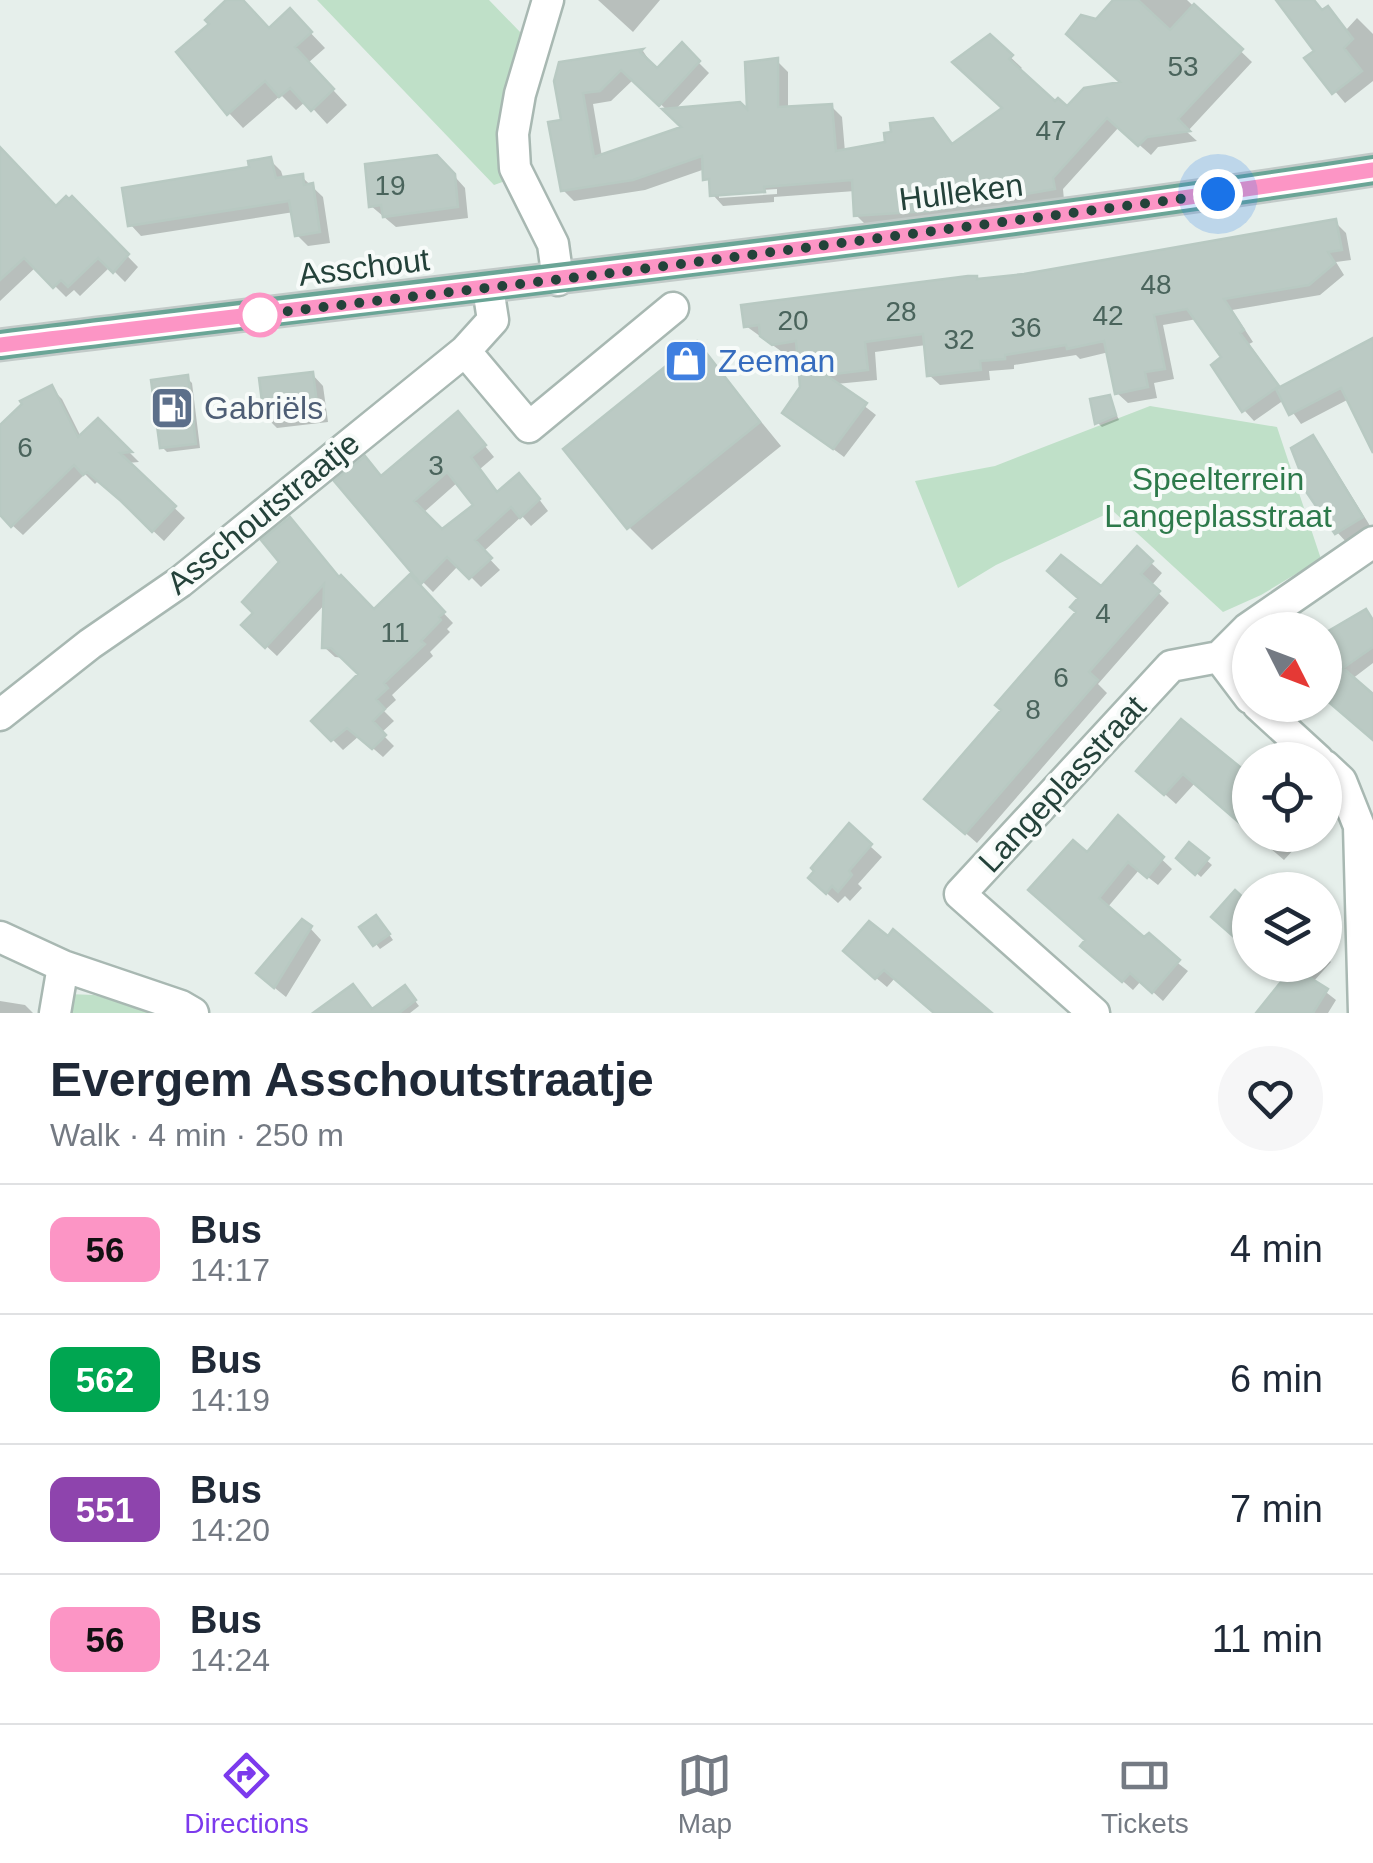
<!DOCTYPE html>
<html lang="en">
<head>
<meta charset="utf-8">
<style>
	:root { --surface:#fff; --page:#f6f6f7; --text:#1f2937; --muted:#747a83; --line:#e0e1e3; --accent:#7c3aed }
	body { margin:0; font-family:Helvetica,sans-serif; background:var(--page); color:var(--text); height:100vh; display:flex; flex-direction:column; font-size:38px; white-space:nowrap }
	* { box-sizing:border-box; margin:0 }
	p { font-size:32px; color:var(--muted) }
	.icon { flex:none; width:55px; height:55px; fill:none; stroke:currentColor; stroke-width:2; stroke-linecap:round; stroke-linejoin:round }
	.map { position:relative; height:1013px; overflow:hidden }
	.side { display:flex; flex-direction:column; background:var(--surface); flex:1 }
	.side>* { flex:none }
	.badge { padding:0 20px; border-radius:15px; font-size:35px; line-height:65px }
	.needle { width:65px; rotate:132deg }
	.fabs { position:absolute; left:1232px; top:612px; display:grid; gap:20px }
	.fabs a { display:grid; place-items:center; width:110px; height:110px; border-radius:50%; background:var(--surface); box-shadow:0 2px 8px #0004; font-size:50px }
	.you { position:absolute; width:50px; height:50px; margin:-25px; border:8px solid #fff; border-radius:50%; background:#1a73e8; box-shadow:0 0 0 15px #1a73e833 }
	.map>.badge { position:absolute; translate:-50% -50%; box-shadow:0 0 0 5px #fff }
	.round { display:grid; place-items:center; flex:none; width:105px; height:105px; border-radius:52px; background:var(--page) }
	.headline { display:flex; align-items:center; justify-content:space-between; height:170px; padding:0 50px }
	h1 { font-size:48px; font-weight:800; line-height:75px }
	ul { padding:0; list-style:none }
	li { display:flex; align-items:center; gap:30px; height:130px; padding:0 50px; border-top:2px solid var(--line) }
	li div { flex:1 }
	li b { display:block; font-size:38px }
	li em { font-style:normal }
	li .badge { min-width:110px; font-weight:700; text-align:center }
	.tab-bar { display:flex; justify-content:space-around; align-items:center; height:140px; border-top:2px solid var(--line); background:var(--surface); font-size:28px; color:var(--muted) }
	.tab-bar a { display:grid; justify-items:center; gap:5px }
	.tab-bar .current { color:var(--accent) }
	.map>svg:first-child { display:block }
</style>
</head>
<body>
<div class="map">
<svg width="1373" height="1013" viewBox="0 0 1373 1013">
	<rect width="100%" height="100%" fill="#e6efeb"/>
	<path fill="#bfe0c8" d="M 317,0 L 489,0 L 521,33 L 501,150 L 508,180 L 494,185 Z
		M 1150,406 L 1277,427 L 1321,559 L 1261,595 L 1223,612 L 1113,511 L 996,565 L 958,588 L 915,481 L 995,466 Z
		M 68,994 L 94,995 L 161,1013 L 68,1013 Z"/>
	<path fill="#0003" fill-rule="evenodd" d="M 230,0 L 240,0 L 269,31 L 304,26 L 325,48 L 308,63 L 347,105 L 327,124 L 306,101 L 296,110 L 281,95 L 243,128 L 229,113 L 213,24 Z
		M 598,0 L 660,0 L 633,32 Z
		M 1117,0 L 1187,0 L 1252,62 L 1187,132 L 1197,141 L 1158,147 L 1151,155 L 1119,127 L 1063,189 L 1064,200 L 867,226 L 856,215 L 855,191 L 774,197 L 774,202 L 723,206 L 713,195 L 705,169 L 645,190 L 574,201 L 563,190 L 561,64 L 643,51 L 657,72 L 682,46 L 709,73 L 675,110 L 750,116 L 777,61 L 788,72 L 788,109 L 831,106 L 842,117 L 845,152 L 887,144 L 932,120 L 954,146 L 1005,109 L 989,37 L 1022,68 L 1018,71 L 1055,104 L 1067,110 L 1124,84 L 1097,21 ZM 634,79 L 686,128 L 602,157 L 593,104 L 611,101 ZM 777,189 L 777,194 L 719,198 L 719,193 Z
		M 1293,0 L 1314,0 L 1323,12 L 1346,30 L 1357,18 L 1373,34 L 1373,81 L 1345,103 L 1308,59 L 1318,52 Z
		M 0,151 L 56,209 L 72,199 L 138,267 L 125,282 L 110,267 L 80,296 L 74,290 L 66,297 L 36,267 L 0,301 Z
		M 270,160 L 281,171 L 284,180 L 302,177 L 323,197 L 330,243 L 308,246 L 297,235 L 294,212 L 141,236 L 130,224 Z
		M 448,169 L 465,188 L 468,218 L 396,227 L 371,206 Z
		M 1335,222 L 1346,233 L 1351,260 L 1336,262 L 1344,275 L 1320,295 L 1232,310 L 1253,342 L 1249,344 L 1282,389 L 1373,341 L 1373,443 L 1349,399 L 1301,424 L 1284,400 L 1254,421 L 1244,410 L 1225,358 L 1197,319 L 1163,325 L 1174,379 L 1154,383 L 1157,398 L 1128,403 L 1117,393 L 1109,352 L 1080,359 L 1076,355 L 1014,365 L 1014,369 L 989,371 L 990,380 L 940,385 L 929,375 L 926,345 L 875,352 L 877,380 L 836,384 L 876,415 L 844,457 L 785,413 L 803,387 L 799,352 L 785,354 L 746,326 L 979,282 L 1024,277 Z
		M 717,368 L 781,446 L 652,550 L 629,527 L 566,449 Z
		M 312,374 L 323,386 L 328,422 L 277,428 L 266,417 Z
		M 187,378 L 192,383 L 200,448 L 167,452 L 162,447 Z
		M 51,388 L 62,399 L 81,437 L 98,421 L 139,462 L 127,463 L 185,518 L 164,541 L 99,480 L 95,484 L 85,474 L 23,535 L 0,514 L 0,429 Z
		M 1109,398 L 1119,420 L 1102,427 L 1097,422 Z
		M 467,424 L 494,457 L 480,469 L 499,494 L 529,486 L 548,511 L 531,526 L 522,516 L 483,552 L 500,570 L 481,587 L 459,565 L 433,592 L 423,582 L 382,478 ZM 458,482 L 476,505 L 442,532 L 423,513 Z
		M 1312,439 L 1323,450 L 1372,529 L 1348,544 L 1337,532 Z
		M 1137,550 L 1162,573 L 1151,586 L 1169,603 L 1098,684 L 1107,693 L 977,843 L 938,809 L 1004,710 Z
		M 410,578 L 453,623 L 447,629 L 450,632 L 430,652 L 433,656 L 392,695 L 396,700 L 384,711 L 394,721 L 381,733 L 394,746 L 383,757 L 359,736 L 343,750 L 314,721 L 361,674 L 344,658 L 335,657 L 324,647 L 326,603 L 277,656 L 244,625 L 257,613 L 245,602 L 340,579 L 374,613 Z
		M 1365,612 L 1373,620 L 1373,663 L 1352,679 L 1373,705 L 1373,737 L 1325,696 L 1325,637 Z
		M 1242,767 L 1250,774 L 1250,830 L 1195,783 L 1176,804 L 1139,771 L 1240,770 Z
		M 1119,819 L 1172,869 L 1158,885 L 1139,870 L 1107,908 L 1188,971 L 1163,1001 L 1141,981 L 1133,990 L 1093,955 L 1088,941 L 1088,856 Z
		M 849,827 L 882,857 L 858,884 L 862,888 L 850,901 L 845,896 L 838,903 L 822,889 Z
		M 1255,835 L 1307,835 L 1284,860 Z
		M 1189,845 L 1212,865 L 1201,877 L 1179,858 Z
		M 381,923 L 393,940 L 380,949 L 363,928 Z
		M 310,928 L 321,940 L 286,997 L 270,984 Z
		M 1325,956 L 1331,962 L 1313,982 L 1336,1000 L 1328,1013 L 1259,1013 L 1286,981 L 1268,965 L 1325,965 Z
		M 856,961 L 930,962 L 988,1013 L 936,1013 L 895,978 L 887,987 Z
		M 409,993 L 419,1006 L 410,1013 L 390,1013 L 383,1004 Z
		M 0,1001 L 25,1005 L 33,1013 L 0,1013 Z"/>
	<path fill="#bbcac4" stroke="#b8c9c2" stroke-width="2.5" fill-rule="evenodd" d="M 226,0 L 243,0 L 269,28 L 290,8 L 312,32 L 295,47 L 334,89 L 311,111 L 290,88 L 279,97 L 265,81 L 227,115 L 176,52 L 209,24 L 205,20 Z
		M 1113,0 L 1138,0 L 1170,30 L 1194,4 L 1243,49 L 1178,119 L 1190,131 L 1147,137 L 1138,146 L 1107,118 L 1053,178 L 1055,189 L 929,211 L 854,216 L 852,180 L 764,187 L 765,192 L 710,196 L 709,179 L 703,180 L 702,156 L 633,180 L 561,191 L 548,122 L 561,120 L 554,81 L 559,62 L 643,49 L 640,52 L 657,68 L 682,42 L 700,61 L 659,106 L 621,70 L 600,91 L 583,93 L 594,157 L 681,127 L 662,109 L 740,102 L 747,109 L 745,62 L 778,58 L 778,107 L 832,104 L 836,151 L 885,142 L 884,133 L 891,132 L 890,123 L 933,118 L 952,144 L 1002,108 L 952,62 L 990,34 L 1013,55 L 1009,59 L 1055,101 L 1058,98 L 1067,106 L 1084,88 L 1120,82 L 1066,34 L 1081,15 L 1096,19 Z
		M 1276,0 L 1314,0 L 1322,10 L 1328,6 L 1353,39 L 1344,48 L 1362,71 L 1332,94 L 1304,58 L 1314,51 Z
		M 0,147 L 56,206 L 66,196 L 69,199 L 72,196 L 129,254 L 113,273 L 98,258 L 68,287 L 61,280 L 53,288 L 24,258 L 0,280 Z
		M 437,155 L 455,174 L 458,207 L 383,217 L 381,205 L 369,207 L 365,164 Z
		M 271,157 L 276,178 L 303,174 L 304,185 L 313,183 L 320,232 L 295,236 L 289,201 L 128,226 L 122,188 L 249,167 L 248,161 Z
		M 1336,219 L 1342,250 L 1328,252 L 1335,263 L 1309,285 L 1224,299 L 1244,330 L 1240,333 L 1279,386 L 1242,412 L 1211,365 L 1221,357 L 1187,309 L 1154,315 L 1165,369 L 1145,372 L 1148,387 L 1115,394 L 1104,341 L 1067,349 L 1066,345 L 1005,355 L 1005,359 L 980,361 L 981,370 L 927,376 L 923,334 L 865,342 L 868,370 L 826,375 L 867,403 L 833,449 L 782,413 L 800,387 L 796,341 L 772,345 L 760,336 L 759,325 L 744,327 L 741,305 L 968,276 L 977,276 L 977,279 L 1024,274 Z
		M 1373,338 L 1373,453 L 1341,388 L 1289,415 L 1276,389 Z
		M 697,341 L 760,422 L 627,529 L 563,449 Z
		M 313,372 L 318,411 L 264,418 L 259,378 Z
		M 188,375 L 196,444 L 160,448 L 151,380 Z
		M 52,385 L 78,437 L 98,418 L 132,452 L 120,453 L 176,506 L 152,532 L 121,501 L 87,472 L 83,475 L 74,465 L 11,527 L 0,515 L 0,425 L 22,404 L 20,401 Z
		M 1110,395 L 1116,415 L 1095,424 L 1090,399 Z
		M 458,411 L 486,445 L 471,457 L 497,492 L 519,473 L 540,499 L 520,518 L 511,507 L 475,540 L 492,558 L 469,579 L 447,557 L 421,584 L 334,481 L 365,456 L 381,476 ZM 447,472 L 473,505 L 442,529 L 414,501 Z
		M 1313,435 L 1363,517 L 1335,534 L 1305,490 L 1307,489 L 1291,448 Z
		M 290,517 L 339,577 L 341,575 L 374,609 L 410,574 L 445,612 L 439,617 L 441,620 L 421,641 L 425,644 L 384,683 L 388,688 L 376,699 L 385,709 L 373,721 L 386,735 L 372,749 L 347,728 L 331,741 L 311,721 L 358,674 L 331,648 L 322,648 L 324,584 L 265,648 L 241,625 L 253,613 L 242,602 L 279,562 L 261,540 Z
		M 1137,546 L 1153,561 L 1141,574 L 1160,591 L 1089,672 L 1098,680 L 965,834 L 924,799 L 1001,710 L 995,705 L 1076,612 L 1070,607 L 1078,598 L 1047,571 L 1061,555 L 1101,586 Z
		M 1366,609 L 1373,620 L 1373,647 L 1343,668 L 1373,694 L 1373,740 L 1325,699 L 1325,633 Z
		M 1181,719 L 1250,775 L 1250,832 L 1183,774 L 1164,795 L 1136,771 Z
		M 1118,815 L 1164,857 L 1147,878 L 1128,862 L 1099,898 L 1144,937 L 1149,933 L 1180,960 L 1152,993 L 1130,973 L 1122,982 L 1080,946 L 1085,940 L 1028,890 L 1073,840 L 1087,852 Z
		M 849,823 L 872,844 L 849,871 L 852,875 L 838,892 L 832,886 L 826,894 L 808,878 L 814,871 L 811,868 Z
		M 1189,842 L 1209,858 L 1195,875 L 1176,858 Z
		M 1235,890 L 1250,904 L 1250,951 L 1211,917 Z
		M 376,915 L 390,934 L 373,946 L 359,927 Z
		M 302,919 L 312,926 L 274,988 L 256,973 Z
		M 869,921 L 888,936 L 893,929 L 992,1013 L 934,1013 L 884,970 L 875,979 L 843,951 Z
		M 1293,967 L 1328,989 L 1313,1013 L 1256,1013 Z
		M 353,984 L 372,1009 L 405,985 L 416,1000 L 399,1013 L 313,1013 Z"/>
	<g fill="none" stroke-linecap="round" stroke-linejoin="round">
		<g stroke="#a8b8b2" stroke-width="35">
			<path id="minor" d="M 548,0 L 520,94 L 513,134 L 515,168 L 553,244 L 558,280
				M 465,351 L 529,427 L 673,308
				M 1219,657 L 1250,698
				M 1258,705 L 1318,760
				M 0,715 L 90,644 L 180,582 L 465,351 L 493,320 L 488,288
				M 1325,766 L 1341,781 L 1359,826 L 1364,1013
				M 0,937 L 63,966 L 181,1006 L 193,1013
				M 55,1013 L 63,966
				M 1094,1013 L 960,894 L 1171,666 L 1219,657 L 1247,629 L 1373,542"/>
		</g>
		<g stroke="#c2cac8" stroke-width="35">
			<path id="major" d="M 0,345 C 458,288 917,240 1373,170"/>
		</g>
		<use href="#minor" stroke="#fff" stroke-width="30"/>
		<use href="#major" stroke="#6aa596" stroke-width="30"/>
	</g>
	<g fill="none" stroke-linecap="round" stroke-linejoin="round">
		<g stroke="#fff" stroke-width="22">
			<path id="line" d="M 0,345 C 458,289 917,240 1373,170"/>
		</g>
		<use href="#line" stroke="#fc95c5" stroke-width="15"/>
		<path stroke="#24423a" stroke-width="10" stroke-dasharray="0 18" d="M 260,315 L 256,315 L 596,275 L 1218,194"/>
	</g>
	<defs>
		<g id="shop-square" transform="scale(2.25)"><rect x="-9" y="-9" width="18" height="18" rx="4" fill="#3f7fe0" stroke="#f7fbf9"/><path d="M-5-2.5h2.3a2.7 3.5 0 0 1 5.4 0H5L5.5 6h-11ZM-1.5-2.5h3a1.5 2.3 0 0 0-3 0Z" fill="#fff"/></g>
		<g id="fuel-square" transform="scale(2.25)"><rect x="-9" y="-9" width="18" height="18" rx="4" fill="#5c6f8a" stroke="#f7fbf9"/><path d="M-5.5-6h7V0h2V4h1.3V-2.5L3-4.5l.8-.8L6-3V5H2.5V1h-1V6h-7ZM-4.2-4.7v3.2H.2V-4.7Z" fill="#fff"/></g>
	</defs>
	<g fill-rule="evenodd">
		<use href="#shop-square" x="686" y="361"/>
		<use href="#fuel-square" x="172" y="408"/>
	</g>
	<circle fill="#fff" stroke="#fc95c5" stroke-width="5" cx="260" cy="315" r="20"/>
	<g text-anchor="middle" stroke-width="8" stroke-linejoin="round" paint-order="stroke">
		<g font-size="28" fill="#4a645c">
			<text x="1183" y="76">53</text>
			<text x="1051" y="140">47</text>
			<text x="390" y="195">19</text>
			<text x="1156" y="294">48</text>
			<text x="901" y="321">28</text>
			<text x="1108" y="325">42</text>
			<text x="793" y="330">20</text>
			<text x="1026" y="337">36</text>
			<text x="959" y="349">32</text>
			<text x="25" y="457">6</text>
			<text x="436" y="475">3</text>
			<text x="1103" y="623">4</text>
			<text x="395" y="642">11</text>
			<text x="1061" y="687">6</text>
			<text x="1033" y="719">8</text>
		</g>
		<g font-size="32" fill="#24423a" stroke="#f7fbf9">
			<text transform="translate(961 192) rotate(-7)" y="11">Hulleken</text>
			<text transform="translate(364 267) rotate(-7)" y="11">Asschout</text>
			<text transform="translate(263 513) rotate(-39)" y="11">Asschoutstraatje</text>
			<text transform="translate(1062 784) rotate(-47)" y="11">Langeplasstraat</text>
		</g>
		<g font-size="32" fill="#366cbe" stroke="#f7fbf9" text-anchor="start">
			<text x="718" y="372">Zeeman</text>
		</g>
		<g font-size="32" fill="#4e5e75" stroke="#f7fbf9" text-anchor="start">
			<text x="204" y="419">Gabriëls</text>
		</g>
		<g font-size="32" fill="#2d7a4b" stroke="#f7fbf9">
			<text x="1218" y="490">Speelterrein<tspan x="1218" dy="37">Langeplasstraat</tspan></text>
		</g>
	</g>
</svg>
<div class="fabs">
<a><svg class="needle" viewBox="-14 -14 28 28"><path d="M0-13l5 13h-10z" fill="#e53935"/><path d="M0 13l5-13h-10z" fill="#747a83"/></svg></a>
<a><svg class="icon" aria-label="locate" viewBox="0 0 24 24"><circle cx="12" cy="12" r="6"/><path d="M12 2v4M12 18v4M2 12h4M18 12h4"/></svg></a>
<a><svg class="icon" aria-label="layers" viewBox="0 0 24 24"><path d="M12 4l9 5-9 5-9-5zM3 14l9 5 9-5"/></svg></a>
</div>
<div class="you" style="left:1218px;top:194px"></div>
</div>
<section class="side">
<div class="headline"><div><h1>Evergem Asschoutstraatje</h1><p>Walk · 4 min · 250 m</p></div><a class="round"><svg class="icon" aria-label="heart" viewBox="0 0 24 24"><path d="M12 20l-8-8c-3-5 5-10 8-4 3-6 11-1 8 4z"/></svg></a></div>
<ul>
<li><span class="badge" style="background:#fc95c5;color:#111">56</span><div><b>Bus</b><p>14:17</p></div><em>4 min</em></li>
<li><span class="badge" style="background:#00a651;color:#fff">562</span><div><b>Bus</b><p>14:19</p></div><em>6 min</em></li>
<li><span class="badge" style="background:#8e44ad;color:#fff">551</span><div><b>Bus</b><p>14:20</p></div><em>7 min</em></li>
<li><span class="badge" style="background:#fc95c5;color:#111">56</span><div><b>Bus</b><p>14:24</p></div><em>11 min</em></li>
</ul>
</section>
<nav class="tab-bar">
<a class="current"><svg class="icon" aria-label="directions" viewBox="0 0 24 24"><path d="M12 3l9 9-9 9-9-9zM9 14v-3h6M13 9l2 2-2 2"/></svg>Directions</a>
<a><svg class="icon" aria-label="map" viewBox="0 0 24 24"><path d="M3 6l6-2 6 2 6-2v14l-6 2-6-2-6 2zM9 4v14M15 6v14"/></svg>Map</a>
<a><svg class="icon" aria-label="tickets" viewBox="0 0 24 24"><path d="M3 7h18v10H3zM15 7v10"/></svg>Tickets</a>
</nav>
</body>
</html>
